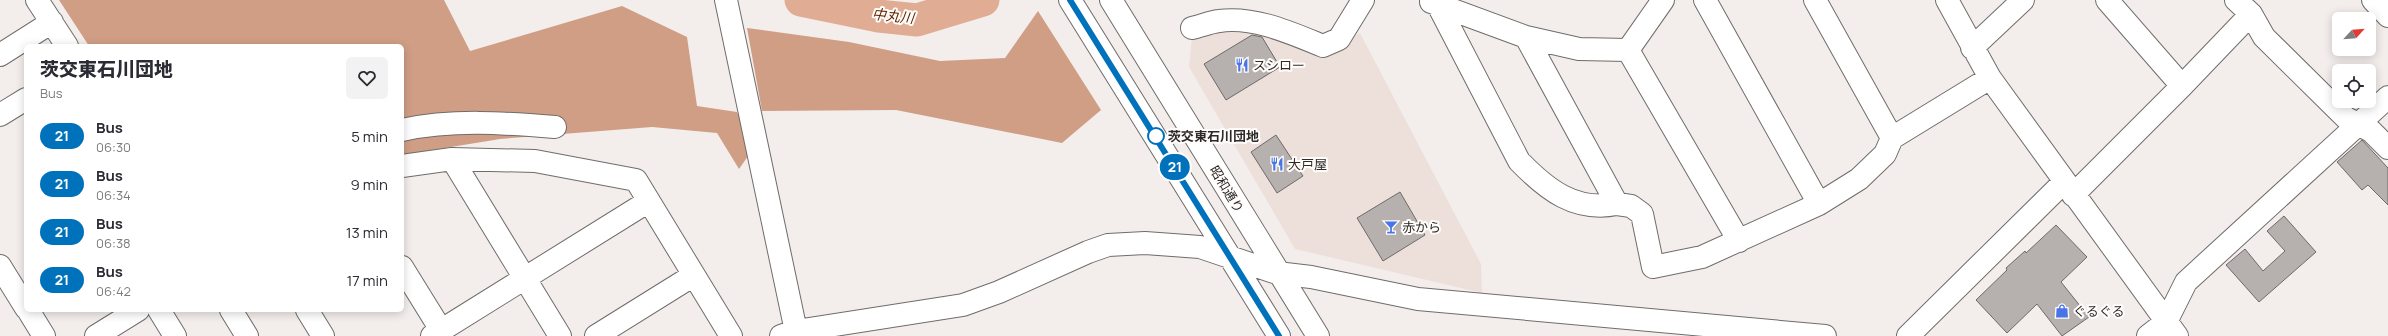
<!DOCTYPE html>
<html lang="en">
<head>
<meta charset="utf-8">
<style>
	:root { --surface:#fff; --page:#f2f2f3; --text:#2b2b33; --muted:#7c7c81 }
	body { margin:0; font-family:Manrope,"Noto Sans JP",sans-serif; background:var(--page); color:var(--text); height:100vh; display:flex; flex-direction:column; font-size:15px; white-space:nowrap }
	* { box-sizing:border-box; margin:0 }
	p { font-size:13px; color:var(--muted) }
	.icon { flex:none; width:22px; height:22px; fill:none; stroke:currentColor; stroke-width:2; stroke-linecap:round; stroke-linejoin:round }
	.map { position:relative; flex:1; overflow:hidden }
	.side { position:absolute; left:24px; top:44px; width:380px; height:268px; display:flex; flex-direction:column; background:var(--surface); border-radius:6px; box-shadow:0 2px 10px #0003 }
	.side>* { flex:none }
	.badge { padding:0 8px; border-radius:13px; font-size:14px; line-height:26px }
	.needle { width:26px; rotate:64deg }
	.buttons { position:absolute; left:2332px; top:12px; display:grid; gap:8px }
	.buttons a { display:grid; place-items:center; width:44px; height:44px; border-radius:6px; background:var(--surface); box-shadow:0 2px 10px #0003; font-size:20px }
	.map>.badge { position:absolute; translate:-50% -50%; box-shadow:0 0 0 2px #fff }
	.round { display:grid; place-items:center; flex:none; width:42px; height:42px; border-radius:6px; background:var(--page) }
	.overview { display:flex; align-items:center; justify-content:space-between; height:68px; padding:0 16px }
	h1 { font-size:19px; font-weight:800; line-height:30px }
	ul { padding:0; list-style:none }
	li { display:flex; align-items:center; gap:12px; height:48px; padding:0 16px }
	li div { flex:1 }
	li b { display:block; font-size:15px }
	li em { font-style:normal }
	li .badge { min-width:44px; font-weight:700; text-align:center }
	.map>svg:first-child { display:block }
</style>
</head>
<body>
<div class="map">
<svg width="2388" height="336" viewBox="0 0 2388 336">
	<rect width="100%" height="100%" fill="#f3eeec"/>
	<path fill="#ede0da" d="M 1220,32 L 1268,34 L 1317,54 L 1360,33 L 1481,264 L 1482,293 L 1295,249 L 1189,67 L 1192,36 Z"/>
	<path fill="#d09e85" d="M 59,0 L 444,0 L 470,51 L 622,6 L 687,37 L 697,106 L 737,112 L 753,149 L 739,169 L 717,133 L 652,127 L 500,139 L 402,155 L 402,46 L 89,46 Z
		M 1038,11 L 1101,110 L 1062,143 L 896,110 L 762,111 L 747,28 L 849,42 L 940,61 L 1005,58 Z"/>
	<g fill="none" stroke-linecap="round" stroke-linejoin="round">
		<path stroke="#e0ad94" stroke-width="33" d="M 801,0 L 879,16 L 917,20 L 983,0"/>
	</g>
	<path fill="#b6b1af" stroke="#6e6a68" d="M 1252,35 L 1262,37 L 1280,67 L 1226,100 L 1204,64 Z
		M 1276,135 L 1303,176 L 1277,193 L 1251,152 Z
		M 2362,140 L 2388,168 L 2388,205 L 2368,185 L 2362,190 L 2337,162 Z
		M 1400,192 L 1425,235 L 1383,261 L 1357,218 Z
		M 2284,216 L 2316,252 L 2259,302 L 2226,265 L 2245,249 L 2263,271 L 2285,251 L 2267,231 Z
		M 2056,225 L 2087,257 L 2061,282 L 2089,317 L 2062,336 L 2037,304 L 2007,333 L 1976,300 L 2007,270 L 2006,268 L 2025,251 L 2026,253 Z"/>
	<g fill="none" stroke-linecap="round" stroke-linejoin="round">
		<g stroke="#706c6a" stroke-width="24">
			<path id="minor" d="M 37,0 L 67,46
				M 726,0 L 797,336
				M 1070,0 L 1279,336
				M 1111,0 L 1318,336
				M 1705,0 L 1819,204
				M 1815,0 L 1892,138
				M 1947,0 L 1990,78 L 2177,336
				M 2107,0 L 2182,86 L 2251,14
				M 2236,0 L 2251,14 L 2264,37 L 2346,118 L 2371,131 L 2388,148
				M 2373,0 L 2388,16
				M 1431,2 L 1526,37 L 1579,49 L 1628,50
				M 1438,5 L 1519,161 C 1547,190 1575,212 1617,204
				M 1192,28 C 1201,26 1210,22 1219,21 C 1254,16 1291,33 1323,46 L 1339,39 L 1363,0
				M 1526,37 L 1617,204 L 1631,206 L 1642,214 L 1653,267 L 1702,257 L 1819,204 L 1859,179 L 1885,154 L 1892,138 L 1990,78
				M 1972,48 L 2023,0
				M 1628,50 L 1739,241
				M 1628,50 L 1663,0
				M 0,55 L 52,22
				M 0,115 L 26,99
				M 402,130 C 453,119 504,123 555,127
				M 452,159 L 560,336
				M 402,166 L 452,159 L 535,161 L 636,180 L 731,336
				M 2073,195 L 2182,86
				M 0,266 L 26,308
				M 402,267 L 441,330
				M 28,310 L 44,336
				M 159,310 L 175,336
				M 231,310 L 247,336
				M 307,310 L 323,336
				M 96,336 L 138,310
				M 432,336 L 649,201
				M 596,336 L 694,275
				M 781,336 L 796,331 L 963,305 L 999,292 L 1088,252 L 1108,245 L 1145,243 L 1200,247 L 1277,273 L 1311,277 L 1418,299 L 1825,336
				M 1908,336 L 2064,182
				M 2148,336 L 2166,322 L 2186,282 L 2388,97"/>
		</g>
		<use href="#minor" stroke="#fff" stroke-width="22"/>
	</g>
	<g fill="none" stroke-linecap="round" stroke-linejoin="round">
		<g stroke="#fff" stroke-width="9">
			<path id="line" d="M 1070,0 L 1279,336"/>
		</g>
		<use href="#line" stroke="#0072bc" stroke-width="6"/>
	</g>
	<defs>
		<g id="restaurant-bare" transform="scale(1.08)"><path d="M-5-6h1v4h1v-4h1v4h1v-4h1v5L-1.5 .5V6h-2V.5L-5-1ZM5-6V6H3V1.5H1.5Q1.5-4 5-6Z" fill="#4775e7" stroke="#fffcfa" stroke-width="2.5" paint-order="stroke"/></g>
		<g id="bar-bare" transform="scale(1.08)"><path d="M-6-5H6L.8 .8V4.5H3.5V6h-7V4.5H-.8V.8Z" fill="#4775e7" stroke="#fffcfa" stroke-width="2.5" paint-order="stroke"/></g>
		<g id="shop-bare" transform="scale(1.08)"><path d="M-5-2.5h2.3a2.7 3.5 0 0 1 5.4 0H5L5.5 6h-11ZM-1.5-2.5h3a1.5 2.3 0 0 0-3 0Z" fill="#4775e7" stroke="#fffcfa" stroke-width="2.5" paint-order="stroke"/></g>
	</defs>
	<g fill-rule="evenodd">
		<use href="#restaurant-bare" x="1242" y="65"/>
		<use href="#restaurant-bare" x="1277" y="164"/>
		<use href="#bar-bare" x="1391" y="227"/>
		<use href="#shop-bare" x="2062" y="311"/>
	</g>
	<circle fill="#fff" stroke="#0072bc" stroke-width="2" cx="1156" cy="136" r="8"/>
	<g text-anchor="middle" stroke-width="4" stroke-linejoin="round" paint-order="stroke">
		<g font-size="13" fill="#2b2a29" stroke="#fffcfa" text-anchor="start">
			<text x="1253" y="70">スシロー</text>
			<text x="1288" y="169">大戸屋</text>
			<text x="1402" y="232">赤から</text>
			<text x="2073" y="316">ぐるぐる</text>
		</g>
		<g font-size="13" font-weight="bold" fill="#2b2a29" stroke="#fffcfa" text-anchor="start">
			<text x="1168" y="141">茨交東石川団地</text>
		</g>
		<g font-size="13" fill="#2b2a29" stroke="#fffcfa">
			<text transform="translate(1227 189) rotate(59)" y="5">昭和通り</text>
		</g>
		<g font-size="14" font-style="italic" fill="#632600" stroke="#fffcfa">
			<text transform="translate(893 16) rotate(6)" y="5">中丸川</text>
		</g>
	</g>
</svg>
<div class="buttons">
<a><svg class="needle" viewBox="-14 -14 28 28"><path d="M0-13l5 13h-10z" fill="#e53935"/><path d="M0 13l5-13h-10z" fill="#7c7c81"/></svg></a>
<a><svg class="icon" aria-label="locate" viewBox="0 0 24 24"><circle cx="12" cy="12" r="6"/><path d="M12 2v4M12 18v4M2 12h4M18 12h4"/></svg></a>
</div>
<b class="badge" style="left:1175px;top:167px;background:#0072bc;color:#fff">21</b>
<section class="side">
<div class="overview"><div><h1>茨交東石川団地</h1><p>Bus</p></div><a class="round"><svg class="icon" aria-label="heart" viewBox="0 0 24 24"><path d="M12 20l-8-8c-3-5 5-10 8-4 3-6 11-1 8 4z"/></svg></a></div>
<ul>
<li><span class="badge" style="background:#0072bc;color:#fff">21</span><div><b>Bus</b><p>06:30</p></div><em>5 min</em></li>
<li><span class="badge" style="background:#0072bc;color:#fff">21</span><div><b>Bus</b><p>06:34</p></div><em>9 min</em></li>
<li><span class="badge" style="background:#0072bc;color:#fff">21</span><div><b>Bus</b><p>06:38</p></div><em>13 min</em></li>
<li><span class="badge" style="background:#0072bc;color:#fff">21</span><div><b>Bus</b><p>06:42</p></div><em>17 min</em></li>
</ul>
</section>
</div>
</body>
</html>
